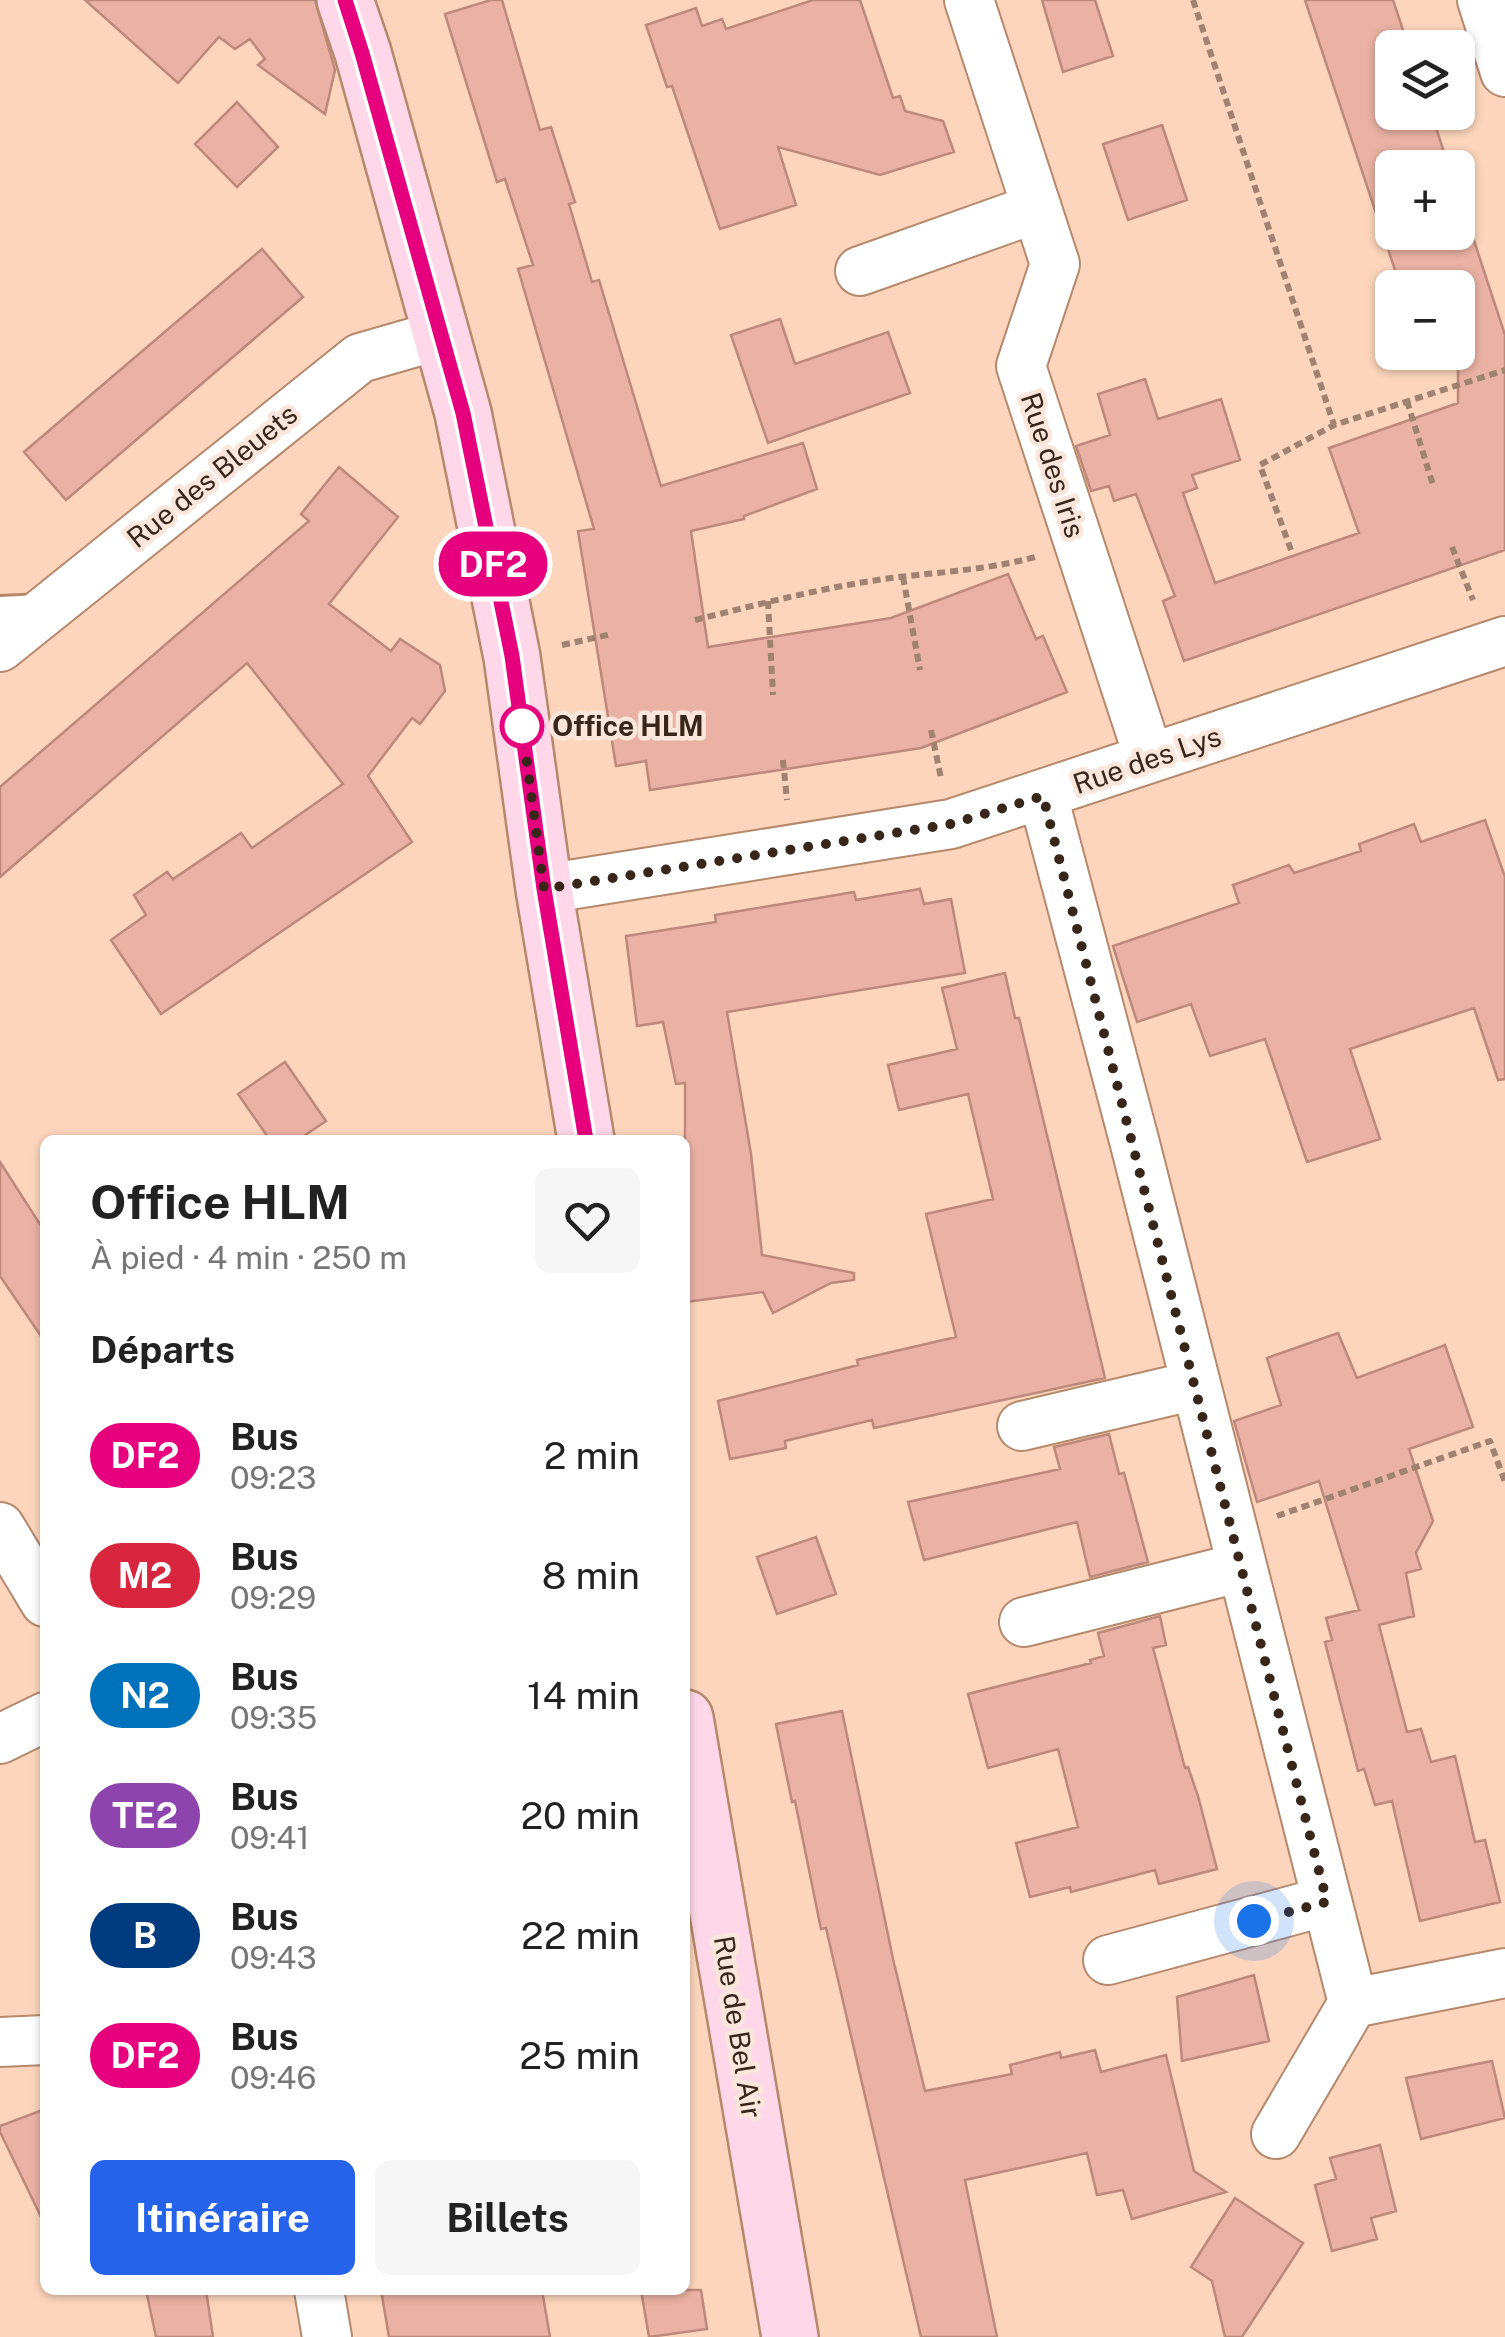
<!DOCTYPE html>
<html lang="fr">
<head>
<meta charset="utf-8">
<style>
	:root { --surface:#fff; --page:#f6f6f6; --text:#222; --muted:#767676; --accent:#2563eb }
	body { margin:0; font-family:"Public Sans",sans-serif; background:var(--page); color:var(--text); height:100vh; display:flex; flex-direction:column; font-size:38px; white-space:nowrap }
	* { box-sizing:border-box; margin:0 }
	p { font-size:32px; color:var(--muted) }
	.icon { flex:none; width:55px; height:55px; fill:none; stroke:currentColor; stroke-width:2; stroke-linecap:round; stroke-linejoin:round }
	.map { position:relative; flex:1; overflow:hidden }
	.side { position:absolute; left:40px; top:1135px; width:650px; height:1160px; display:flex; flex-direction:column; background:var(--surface); border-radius:15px; box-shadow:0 2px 8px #0004 }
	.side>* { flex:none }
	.badge { padding:0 20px; border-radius:32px; font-size:35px; line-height:65px }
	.controls { position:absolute; left:1375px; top:30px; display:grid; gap:20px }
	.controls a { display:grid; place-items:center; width:100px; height:100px; border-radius:15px; background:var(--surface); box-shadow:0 2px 8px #0004; font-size:50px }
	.you { position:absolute; width:50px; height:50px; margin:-25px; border:8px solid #fff; border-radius:50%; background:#1a73e8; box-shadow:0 0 0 15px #1a73e833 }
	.map>.badge { position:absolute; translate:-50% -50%; box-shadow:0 0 0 5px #fff }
	h2 { padding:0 50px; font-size:38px; line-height:90px }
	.round { display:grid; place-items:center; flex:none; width:105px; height:105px; border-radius:15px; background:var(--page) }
	.head { display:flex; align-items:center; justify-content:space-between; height:170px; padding:0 50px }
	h1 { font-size:48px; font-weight:700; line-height:75px }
	.primary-button { display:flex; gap:20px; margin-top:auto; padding:20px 50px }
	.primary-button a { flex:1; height:115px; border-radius:15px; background:var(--accent); color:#fff; font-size:40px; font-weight:700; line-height:115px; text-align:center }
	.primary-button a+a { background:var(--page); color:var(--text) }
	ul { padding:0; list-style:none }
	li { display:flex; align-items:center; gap:30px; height:120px; padding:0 50px }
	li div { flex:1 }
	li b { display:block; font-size:38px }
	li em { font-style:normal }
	li .badge { min-width:110px; font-weight:700; text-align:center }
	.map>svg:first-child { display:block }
</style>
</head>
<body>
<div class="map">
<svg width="1505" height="2337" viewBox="0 0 1505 2337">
	<rect width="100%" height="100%" fill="#fcd5bc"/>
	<path fill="#eab2a4" stroke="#be887b" stroke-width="2.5" d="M 85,0 L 315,0 L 335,70 L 325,114 L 258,65 L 265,59 L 250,39 L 235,49 L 219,37 L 178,83 Z
		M 491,0 L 502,0 L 540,130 L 551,127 L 575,202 L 569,204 L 592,282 L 599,280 L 661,486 L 803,443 L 817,489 L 744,516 L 744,519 L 691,531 L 708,647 L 891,618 L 1008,574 L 1036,639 L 1043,636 L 1067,692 L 921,748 L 650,790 L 646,761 L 616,766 L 578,531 L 594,529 L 518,269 L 533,265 L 505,179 L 497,182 L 445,14 Z
		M 813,0 L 860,0 L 893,98 L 900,96 L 905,111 L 943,121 L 954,152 L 880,175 L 778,147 L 796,205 L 720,229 L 672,86 L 667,87 L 646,25 L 696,8 L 702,26 L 722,19 L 726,29 Z
		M 1042,0 L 1095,0 L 1113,56 L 1063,72 Z
		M 1305,0 L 1393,0 L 1409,48 L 1392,48 L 1392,112 L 1431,112 L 1449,168 L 1392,168 L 1392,232 L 1458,232 L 1458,192 L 1505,335 L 1505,550 L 1184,661 L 1163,601 L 1175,596 L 1136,494 L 1114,501 L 1109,486 L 1091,491 L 1076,446 L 1110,435 L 1098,394 L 1145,379 L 1158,419 L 1221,399 L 1240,460 L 1192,475 L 1197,488 L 1183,493 L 1215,583 L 1359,533 L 1329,448 L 1458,403 L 1458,288 L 1401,288 Z
		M 237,102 L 278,147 L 237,187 L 195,144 Z
		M 1162,125 L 1187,200 L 1128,220 L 1103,144 Z
		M 262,249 L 303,297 L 66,500 L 24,452 Z
		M 780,319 L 795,364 L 888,332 L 910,393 L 768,443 L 731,335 Z
		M 339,467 L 398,517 L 329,604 L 391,651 L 400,639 L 440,665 L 445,691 L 420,724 L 412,718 L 368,776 L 412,842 L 161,1014 L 111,940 L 146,915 L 134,895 L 167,872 L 173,879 L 241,833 L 252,848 L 343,784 L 247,663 L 0,877 L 0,787 L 309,521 L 301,514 Z
		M 1485,820 L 1505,877 L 1505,1079 L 1498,1080 L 1474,1008 L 1350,1049 L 1380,1139 L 1307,1162 L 1265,1039 L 1210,1056 L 1191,1004 L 1137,1022 L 1113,946 L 1239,903 L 1233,885 L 1289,865 L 1294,873 L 1361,851 L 1359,844 L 1414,824 L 1421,842 Z
		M 920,889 L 924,904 L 951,899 L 965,973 L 727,1012 L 751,1154 L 762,1255 L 854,1273 L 854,1280 L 831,1283 L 773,1313 L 763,1292 L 685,1302 L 685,1083 L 676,1084 L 663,1022 L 637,1026 L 626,936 L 716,922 L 715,915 L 813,899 L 854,892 L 856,900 Z
		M 1005,973 L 1015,1018 L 1019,1018 L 1105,1378 L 874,1428 L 872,1420 L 785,1441 L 786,1448 L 730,1459 L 718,1401 L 858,1365 L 857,1360 L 956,1337 L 926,1214 L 993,1199 L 968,1094 L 899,1110 L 888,1065 L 957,1049 L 942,988 Z
		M 285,1062 L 326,1121 L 298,1140 L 270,1140 L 238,1094 Z
		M 0,1162 L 45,1232 L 45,1342 L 0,1276 Z
		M 1338,1333 L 1357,1378 L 1445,1345 L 1473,1427 L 1409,1449 L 1433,1521 L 1416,1553 L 1421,1569 L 1406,1573 L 1414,1616 L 1379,1625 L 1407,1732 L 1421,1729 L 1431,1762 L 1455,1756 L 1475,1842 L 1485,1840 L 1500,1902 L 1420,1921 L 1392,1801 L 1375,1805 L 1364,1769 L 1358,1771 L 1325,1642 L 1332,1640 L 1326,1618 L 1359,1610 L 1319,1481 L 1257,1502 L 1234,1421 L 1281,1405 L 1267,1358 Z
		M 1109,1434 L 1119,1474 L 1124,1473 L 1148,1562 L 1090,1577 L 1077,1522 L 924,1560 L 908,1502 L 1060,1469 L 1054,1447 Z
		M 816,1537 L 836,1594 L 777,1614 L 757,1557 Z
		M 1160,1616 L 1166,1645 L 1153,1648 L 1185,1768 L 1188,1767 L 1198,1796 L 1217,1869 L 1159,1884 L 1155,1870 L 1071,1892 L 1070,1887 L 1030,1897 L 1016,1843 L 1078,1827 L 1058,1749 L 988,1768 L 968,1694 L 1091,1663 L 1090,1660 L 1104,1656 L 1098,1633 Z
		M 842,1711 L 893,1959 L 925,2091 L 1012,2074 L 1010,2065 L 1060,2052 L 1061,2058 L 1095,2050 L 1101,2072 L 1166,2055 L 1194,2171 L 1226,2192 L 1132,2219 L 1123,2190 L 1097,2195 L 1087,2153 L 965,2180 L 997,2337 L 921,2337 L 826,1928 L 821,1929 L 795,1801 L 792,1802 L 776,1724 Z
		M 1254,1975 L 1269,2041 L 1182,2061 L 1177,1997 Z
		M 1492,2061 L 1505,2118 L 1421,2139 L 1406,2078 Z
		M 45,2109 L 45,2225 L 0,2132 L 0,2126 Z
		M 1380,2145 L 1396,2211 L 1371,2218 L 1377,2239 L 1332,2251 L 1315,2185 L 1336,2179 L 1330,2158 Z
		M 1235,2198 L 1303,2243 L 1242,2337 L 1225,2337 L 1212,2281 L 1191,2267 Z
		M 146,2290 L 206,2290 L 213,2337 L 156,2337 Z
		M 381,2290 L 542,2290 L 550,2337 L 389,2337 Z
		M 641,2290 L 701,2290 L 707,2329 L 649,2337 Z"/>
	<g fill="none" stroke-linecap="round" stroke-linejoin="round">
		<g stroke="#b6896c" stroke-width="28">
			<path id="lane" d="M 0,608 L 41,606"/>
		</g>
		<g stroke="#b6896c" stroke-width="52">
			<path id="street" d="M 969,0 L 1055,264 L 1021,366 L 1149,758
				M 1482,0 L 1505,72
				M 860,271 L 1037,208
				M 0,647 L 360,358 L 440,335
				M 1043,796 L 1134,1140 L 1353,2003 L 1505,1973
				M 544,889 L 951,824 L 1505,641
				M 1022,1426 L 1196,1385
				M 0,1527 L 45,1602
				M 1024,1622 L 1242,1567
				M 0,1739 L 45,1717
				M 1108,1960 L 1327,1901
				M 0,2042 L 45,2040
				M 1276,2134 L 1353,2003
				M 319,2290 L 327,2337"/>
		</g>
		<g stroke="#b6896c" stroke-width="60">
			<path id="secondary" d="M 345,0 L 363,53 L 463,413 L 512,657 L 544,889 L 586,1140
				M 685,1718 L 790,2337"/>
		</g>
		<path stroke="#9f826f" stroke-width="6" stroke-dasharray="8 5" stroke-linecap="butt" d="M 1193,0 L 1334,425 L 1505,370
			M 1407,401 L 1433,485
			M 1452,547 L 1473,600
			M 1291,550 L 1260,465 L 1334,425
			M 903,577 L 920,670
			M 768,601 L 773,695
			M 695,620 C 760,604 825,587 891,578 C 939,572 987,570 1035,557
			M 562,645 L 612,634
			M 931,730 L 941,778
			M 783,760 L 787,800
			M 1277,1516 L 1490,1441 L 1505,1482"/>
		<use href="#lane" stroke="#fff" stroke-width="22"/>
		<use href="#street" stroke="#fff" stroke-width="48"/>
		<use href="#secondary" stroke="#fed8e8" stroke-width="55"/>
	</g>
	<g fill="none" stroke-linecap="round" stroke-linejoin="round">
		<g stroke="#fff" stroke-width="22">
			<path id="line" d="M 345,0 L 362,53 L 463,413 L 512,656 L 544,889 L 586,1140"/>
		</g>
		<use href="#line" stroke="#e6007e" stroke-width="15"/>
		<path stroke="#38261a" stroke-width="10" stroke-dasharray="0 18" d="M 522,726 L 544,889 L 951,824 L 1043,796 L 1327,1902 L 1254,1921"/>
	</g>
	<circle fill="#fff" stroke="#e6007e" stroke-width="5" cx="522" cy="726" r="20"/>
	<g text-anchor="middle" stroke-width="9" stroke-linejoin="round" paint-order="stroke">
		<g font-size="28" fill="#38261a" stroke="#fae6da">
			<text transform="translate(1053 465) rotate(72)" y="10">Rue des Iris</text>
			<text transform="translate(212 476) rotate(-39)" y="10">Rue des Bleuets</text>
			<text transform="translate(1147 760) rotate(-19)" y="10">Rue des Lys</text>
			<text transform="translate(738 2027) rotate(81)" y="10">Rue de Bel Air</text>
		</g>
		<g font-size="28" font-weight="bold" fill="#38261a" stroke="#fae6da" text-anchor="start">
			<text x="552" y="736">Office HLM</text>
		</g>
	</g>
</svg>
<div class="controls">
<a><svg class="icon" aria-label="layers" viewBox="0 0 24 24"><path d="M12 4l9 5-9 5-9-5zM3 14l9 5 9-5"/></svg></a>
<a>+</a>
<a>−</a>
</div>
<div class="you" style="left:1254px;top:1921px"></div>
<b class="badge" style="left:493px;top:564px;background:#e6007e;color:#fff">DF2</b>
<section class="side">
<div class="head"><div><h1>Office HLM</h1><p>À pied · 4 min · 250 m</p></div><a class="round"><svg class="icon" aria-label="heart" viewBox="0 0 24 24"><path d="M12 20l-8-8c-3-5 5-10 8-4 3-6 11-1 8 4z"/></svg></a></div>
<h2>Départs</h2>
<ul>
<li><span class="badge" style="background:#e6007e;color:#fff">DF2</span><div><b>Bus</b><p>09:23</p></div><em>2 min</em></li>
<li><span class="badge" style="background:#d7263d;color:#fff">M2</span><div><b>Bus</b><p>09:29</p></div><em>8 min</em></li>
<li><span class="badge" style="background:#0072bc;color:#fff">N2</span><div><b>Bus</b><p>09:35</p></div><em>14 min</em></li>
<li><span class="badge" style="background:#8e44ad;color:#fff">TE2</span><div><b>Bus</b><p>09:41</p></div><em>20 min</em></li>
<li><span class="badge" style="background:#003b80;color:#fff">B</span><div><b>Bus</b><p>09:43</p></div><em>22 min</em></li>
<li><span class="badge" style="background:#e6007e;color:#fff">DF2</span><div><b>Bus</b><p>09:46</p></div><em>25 min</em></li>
</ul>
<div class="primary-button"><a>Itinéraire</a><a>Billets</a></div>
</section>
</div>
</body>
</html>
